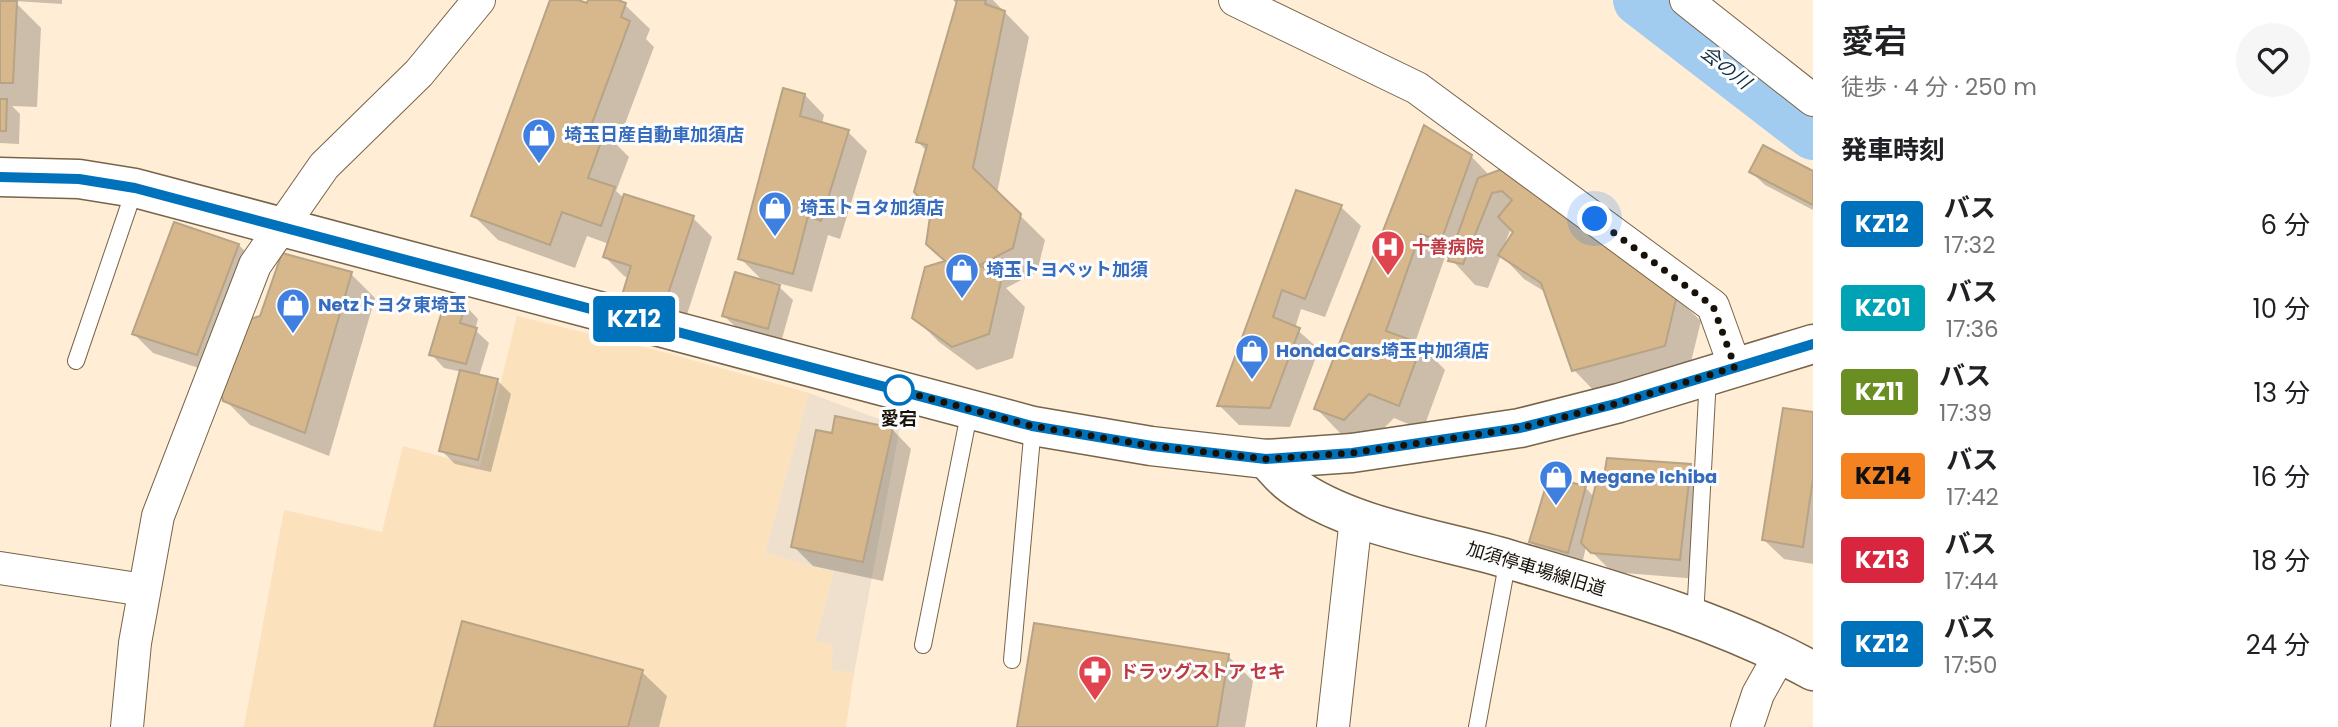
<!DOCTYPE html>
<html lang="ja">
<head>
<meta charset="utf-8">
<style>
	:root { --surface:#fff; --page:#f6f6f6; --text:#202124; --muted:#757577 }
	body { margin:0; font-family:Poppins,"Noto Sans JP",sans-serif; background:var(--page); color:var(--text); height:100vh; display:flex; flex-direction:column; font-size:26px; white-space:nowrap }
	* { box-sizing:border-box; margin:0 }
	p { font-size:23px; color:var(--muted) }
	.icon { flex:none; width:38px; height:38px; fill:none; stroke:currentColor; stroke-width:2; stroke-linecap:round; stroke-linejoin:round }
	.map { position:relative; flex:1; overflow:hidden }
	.panel { display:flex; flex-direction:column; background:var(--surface); width:525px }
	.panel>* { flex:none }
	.badge { padding:0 14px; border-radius:5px; font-size:24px; line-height:46px }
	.you { position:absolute; width:35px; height:35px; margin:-18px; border:5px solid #fff; border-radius:50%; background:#1a73e8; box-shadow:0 0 0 10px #1a73e833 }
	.map>.badge { position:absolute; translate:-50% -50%; box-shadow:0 0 0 4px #fff }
	h2 { padding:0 28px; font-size:26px; line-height:63px }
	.round { display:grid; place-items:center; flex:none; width:74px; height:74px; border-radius:37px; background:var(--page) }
	.headline { display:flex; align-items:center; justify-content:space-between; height:119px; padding:0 28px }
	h1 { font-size:33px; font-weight:600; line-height:52px }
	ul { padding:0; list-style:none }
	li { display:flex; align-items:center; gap:21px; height:84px; padding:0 28px }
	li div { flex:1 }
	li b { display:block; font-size:26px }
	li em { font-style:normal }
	li .badge { min-width:77px; font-weight:700; text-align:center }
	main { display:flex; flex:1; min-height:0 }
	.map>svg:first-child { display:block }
</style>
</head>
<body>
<main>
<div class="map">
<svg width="1813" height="727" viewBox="0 0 1813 727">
	<rect width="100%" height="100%" fill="#ffedd5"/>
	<path fill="#fbe1bc" d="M 517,316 L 667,353 L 809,393 L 765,553 L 834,572 L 815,640 L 833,645 L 831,670 L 854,673 L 846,727 L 244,727 L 284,510 L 382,532 L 403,446 L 480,467 Z"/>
	<path fill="#eee0cc" d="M 809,393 L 900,427 L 854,673 L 831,670 L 833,645 L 815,641 L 834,572 L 765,553 Z"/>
	<path fill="#0003" fill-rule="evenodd" d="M 0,0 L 62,0 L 62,4 L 14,1 L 41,28 L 37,107 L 12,106 L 20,114 L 19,144 L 0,143 Z
		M 552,0 L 572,0 L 588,6 L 590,0 L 612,0 L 625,5 L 650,29 L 646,39 L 654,47 L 617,145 L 629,157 L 616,191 L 624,198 L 693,218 L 712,237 L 683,327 L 643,314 L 624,295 L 629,278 L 624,276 L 605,257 L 609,244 L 587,236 L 575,268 L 498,240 L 473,215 Z
		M 953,0 L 993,0 L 1029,37 L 997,193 L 1045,240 L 1037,272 L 1006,288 L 1025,307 L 1013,358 L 977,370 L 939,342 L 914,317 L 947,262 L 933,209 L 927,151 L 918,142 L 958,5 Z
		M 805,95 L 824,115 L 822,124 L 848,132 L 867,151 L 840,239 L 828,235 L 812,292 L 774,282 L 793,300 L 781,342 L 738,329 L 724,316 L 764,282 L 740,258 Z
		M 1425,128 L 1471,156 L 1489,175 L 1676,297 L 1701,321 L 1689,370 L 1598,395 L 1574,370 L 1547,293 L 1524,279 L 1501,255 L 1488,288 L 1475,285 L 1451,259 L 1445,257 L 1415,343 L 1421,345 L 1445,370 L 1423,430 L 1394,418 L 1369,443 L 1340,433 L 1316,408 ZM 1511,228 L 1515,232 L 1507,244 L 1505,243 Z
		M 1751,172 L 1813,173 L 1813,210 L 1765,185 Z
		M 1297,192 L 1341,207 L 1361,226 L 1325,317 L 1301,309 L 1295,328 L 1319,349 L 1290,427 L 1239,425 L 1219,405 Z
		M 239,245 L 258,265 L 217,374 L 153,353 L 134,334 Z
		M 351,274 L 375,298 L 329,456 L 250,425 L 225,400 L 262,317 Z
		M 465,305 L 478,319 L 475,330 L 489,343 L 479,376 L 497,380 L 511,394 L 491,472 L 455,464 L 441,450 L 462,372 L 444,368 L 431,354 Z
		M 1813,414 L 1813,564 L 1784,559 L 1764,540 Z
		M 892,429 L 911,449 L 883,581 L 813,566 L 793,546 L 833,435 Z
		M 1691,466 L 1710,485 L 1699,579 L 1612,572 L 1586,546 L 1582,565 L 1544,555 L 1531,541 L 1585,487 L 1594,497 Z
		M 1228,656 L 1253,681 L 1245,727 L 1018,727 Z
		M 642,672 L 667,696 L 659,727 L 436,727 Z"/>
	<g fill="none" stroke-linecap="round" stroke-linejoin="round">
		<path stroke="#a1ccf0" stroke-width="52" d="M 1639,0 L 1813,134"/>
	</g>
	<path fill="#d6b88c" stroke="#b7a386" stroke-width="2" d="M 550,0 L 578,0 L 587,3 L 588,0 L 618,0 L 626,3 L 621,17 L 630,21 L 591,126 L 605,131 L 588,178 L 615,187 L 601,226 L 562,212 L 550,245 L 471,216 Z
		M 955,0 L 986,0 L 985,4 L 1005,11 L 973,168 L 1021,214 L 1013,248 L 980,265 L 1001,281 L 989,334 L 952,347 L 912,318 L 925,267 L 945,261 L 926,244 L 931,210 L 914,192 L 927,145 L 916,142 L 957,1 Z
		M 0,1 L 17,1 L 13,83 L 0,83 Z
		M 783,88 L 805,94 L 800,116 L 849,130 L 821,221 L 808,216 L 793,274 L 738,259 Z
		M 0,99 L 7,99 L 6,131 L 0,131 Z
		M 1424,125 L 1472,155 L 1441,241 L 1420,234 L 1386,331 L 1422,344 L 1399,406 L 1369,394 L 1344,420 L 1314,409 Z
		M 1763,145 L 1813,171 L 1813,205 L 1749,172 Z
		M 1505,168 L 1677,295 L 1665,346 L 1572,371 L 1541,283 L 1498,255 L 1513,232 L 1498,217 L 1512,200 L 1502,191 L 1492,193 L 1463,264 L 1448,261 L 1478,178 Z
		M 1296,190 L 1342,205 L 1305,299 L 1282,290 L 1273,317 L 1300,328 L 1270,408 L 1217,406 Z
		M 624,194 L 694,216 L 663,309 L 622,295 L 631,266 L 603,257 Z
		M 174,222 L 239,244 L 197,355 L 132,334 Z
		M 282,253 L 352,272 L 305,433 L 223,401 L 220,385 L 247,320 L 260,316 Z
		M 735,272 L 780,285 L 768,329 L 722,316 Z
		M 446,298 L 466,304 L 460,323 L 477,328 L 466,364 L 429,355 Z
		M 460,370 L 498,379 L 478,460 L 439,451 Z
		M 1783,408 L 1813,412 L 1813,479 L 1803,547 L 1762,540 Z
		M 835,416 L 893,428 L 863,562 L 791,547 L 816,430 L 832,433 Z
		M 1607,458 L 1691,464 L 1680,560 L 1591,553 L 1581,543 L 1598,476 L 1604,476 Z
		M 1564,481 L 1586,486 L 1568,553 L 1529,542 L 1545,489 Z
		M 462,621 L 643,670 L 628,727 L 434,727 Z
		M 1034,623 L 1229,654 L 1217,727 L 1017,727 Z"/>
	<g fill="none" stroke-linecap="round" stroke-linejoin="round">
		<g stroke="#776449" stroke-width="18">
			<path id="service" d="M 76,361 L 135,188
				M 1695,618 L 1708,377
				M 923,645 L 970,409
				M 1012,660 L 1033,426
				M 1477,727 L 1508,559"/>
		</g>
		<g stroke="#776449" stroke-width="34">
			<path id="minor" d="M 1235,0 L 1417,88 L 1713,306 L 1735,367
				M 1686,0 L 1813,100
				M 0,568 L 144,590
				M 127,727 L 135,643 L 158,516 L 255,265 L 324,166 L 419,73 L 479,0
				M 1333,727 L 1356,518
				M 1747,727 L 1758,694 L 1781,653"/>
		</g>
		<g stroke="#776449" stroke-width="41">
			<path id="tertiary" d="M 1266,459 C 1274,467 1282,478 1292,485 C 1349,527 1440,539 1508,559 C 1612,590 1718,619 1813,671"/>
		</g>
		<g stroke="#776449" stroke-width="41">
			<path id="primary" d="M 0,177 L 79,179 L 135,188 L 1033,426 L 1151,446 L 1266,459 L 1352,453 L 1520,428 L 1619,403 L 1813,344"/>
		</g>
		<use href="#service" stroke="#fff" stroke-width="16"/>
		<use href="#minor" stroke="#fff" stroke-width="32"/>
		<use href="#tertiary" stroke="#fff" stroke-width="38"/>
		<use href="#primary" stroke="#fff" stroke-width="38"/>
	</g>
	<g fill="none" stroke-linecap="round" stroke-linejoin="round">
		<g stroke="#fff" stroke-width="16">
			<path id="line" d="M 0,177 L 79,179 L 135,188 L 1032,426 L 1152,446 L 1266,459 L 1352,453 L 1520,428 L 1619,403 L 1813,344"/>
		</g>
		<use href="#line" stroke="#0072bc" stroke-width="10"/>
		<path stroke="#181107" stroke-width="7" stroke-dasharray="0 12.6" d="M 899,390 L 891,388 L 1032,426 L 1152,446 L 1266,459 L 1352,453 L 1520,428 L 1619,403 L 1735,367 L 1713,306 L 1595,219"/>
	</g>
	<defs>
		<g id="shop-pin" transform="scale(1.75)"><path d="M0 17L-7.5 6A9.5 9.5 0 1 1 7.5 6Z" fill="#3f7fe0" stroke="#fdfdfd"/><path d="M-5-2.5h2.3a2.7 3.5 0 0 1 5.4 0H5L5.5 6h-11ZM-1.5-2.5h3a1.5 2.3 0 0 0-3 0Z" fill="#fff"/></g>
		<g id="hospital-pin" transform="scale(1.75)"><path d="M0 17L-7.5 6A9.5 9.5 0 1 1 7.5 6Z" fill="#e0444e" stroke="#fdfdfd"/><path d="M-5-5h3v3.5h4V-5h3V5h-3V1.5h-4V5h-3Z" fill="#fff"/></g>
		<g id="pharmacy-pin" transform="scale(1.75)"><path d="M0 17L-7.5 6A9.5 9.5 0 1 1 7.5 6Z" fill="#e0444e" stroke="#fdfdfd"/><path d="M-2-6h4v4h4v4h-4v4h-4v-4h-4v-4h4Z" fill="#fff"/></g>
	</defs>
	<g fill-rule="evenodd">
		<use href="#shop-pin" x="539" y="135"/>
		<use href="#shop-pin" x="775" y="208"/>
		<use href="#hospital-pin" x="1388" y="247"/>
		<use href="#shop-pin" x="962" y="270"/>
		<use href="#shop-pin" x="293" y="305"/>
		<use href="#shop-pin" x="1252" y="351"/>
		<use href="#shop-pin" x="1556" y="477"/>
		<use href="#pharmacy-pin" x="1095" y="672"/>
	</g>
	<circle fill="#fff" stroke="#0072bc" stroke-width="3.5" cx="899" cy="390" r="14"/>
	<g text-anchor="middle" stroke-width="6" stroke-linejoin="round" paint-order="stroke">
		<g font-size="18" font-weight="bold" fill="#366cbe" stroke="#fdfdfd" text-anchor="start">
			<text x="564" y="141">埼玉日産自動車加須店</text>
			<text x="800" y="214">埼玉トヨタ加須店</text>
			<text x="986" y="276">埼玉トヨペット加須</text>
			<text x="318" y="311">Netzトヨタ東埼玉</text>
			<text x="1276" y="357">HondaCars埼玉中加須店</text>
			<text x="1580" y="483">Megane Ichiba</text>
		</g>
		<g font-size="18" font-weight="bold" fill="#be3a42" stroke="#fdfdfd" text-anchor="start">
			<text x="1412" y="253">十善病院</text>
			<text x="1120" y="678">ドラッグストア セキ</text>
		</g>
		<g font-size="18" font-weight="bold" fill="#181107" stroke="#fdfdfd">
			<text x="899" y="425">愛宕</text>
		</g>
		<g font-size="18" fill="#181107" stroke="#fdfdfd">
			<text transform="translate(1536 569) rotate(17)" y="6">加須停車場線旧道</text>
		</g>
		<g font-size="19" font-style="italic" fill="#0b2d45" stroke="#fdfdfd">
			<text transform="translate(1726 67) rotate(38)" y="7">会の川</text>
		</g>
	</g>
</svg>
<div class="you" style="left:1595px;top:219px"></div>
<b class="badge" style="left:634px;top:319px;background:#0072bc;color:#fff">KZ12</b>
</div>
<section class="panel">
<div class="headline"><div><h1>愛宕</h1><p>徒歩 · 4 分 · 250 m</p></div><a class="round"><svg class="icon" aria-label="heart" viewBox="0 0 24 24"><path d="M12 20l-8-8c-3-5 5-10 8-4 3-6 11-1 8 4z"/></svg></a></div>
<h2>発車時刻</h2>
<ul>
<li><span class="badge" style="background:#0072bc;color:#fff">KZ12</span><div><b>バス</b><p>17:32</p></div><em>6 分</em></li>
<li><span class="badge" style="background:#00a3b4;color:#fff">KZ01</span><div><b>バス</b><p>17:36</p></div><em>10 分</em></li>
<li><span class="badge" style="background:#6b8e23;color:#fff">KZ11</span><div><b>バス</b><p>17:39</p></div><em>13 分</em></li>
<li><span class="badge" style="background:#f58220;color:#111">KZ14</span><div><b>バス</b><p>17:42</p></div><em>16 分</em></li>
<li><span class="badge" style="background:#d7263d;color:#fff">KZ13</span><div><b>バス</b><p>17:44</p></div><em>18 分</em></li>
<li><span class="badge" style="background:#0072bc;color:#fff">KZ12</span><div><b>バス</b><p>17:50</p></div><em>24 分</em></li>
</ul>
</section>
</main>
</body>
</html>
